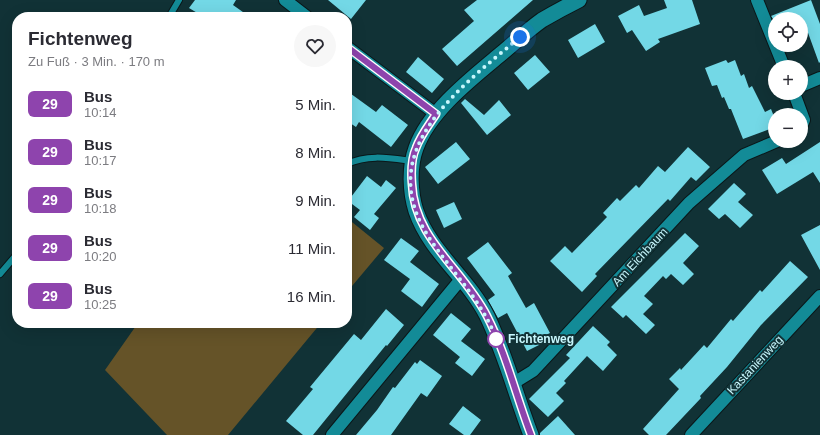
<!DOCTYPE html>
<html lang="de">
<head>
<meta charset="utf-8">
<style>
	:root { --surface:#fff; --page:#f7f7f7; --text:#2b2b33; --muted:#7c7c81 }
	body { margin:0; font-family:Helvetica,sans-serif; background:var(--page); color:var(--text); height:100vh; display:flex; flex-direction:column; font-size:15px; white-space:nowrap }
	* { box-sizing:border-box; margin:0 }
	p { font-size:13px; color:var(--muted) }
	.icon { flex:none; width:22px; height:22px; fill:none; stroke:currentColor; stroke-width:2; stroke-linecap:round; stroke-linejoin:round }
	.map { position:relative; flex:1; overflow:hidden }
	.details { position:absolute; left:12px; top:12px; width:340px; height:316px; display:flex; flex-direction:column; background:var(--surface); border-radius:16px; box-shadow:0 4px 16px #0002 }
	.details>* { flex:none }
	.badge { padding:0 8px; border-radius:6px; font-size:14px; line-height:26px }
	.buttons { position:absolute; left:768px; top:12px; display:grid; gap:8px }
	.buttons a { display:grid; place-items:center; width:40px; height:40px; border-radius:50%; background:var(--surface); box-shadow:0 4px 16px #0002; font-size:20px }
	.you { position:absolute; width:20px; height:20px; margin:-10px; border:3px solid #fff; border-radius:50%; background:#1a73e8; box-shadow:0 0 0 6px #1a73e833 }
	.map>.badge { position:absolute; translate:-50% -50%; box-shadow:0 0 0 2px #fff }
	.round { display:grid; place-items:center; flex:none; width:42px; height:42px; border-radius:21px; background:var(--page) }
	.headline { display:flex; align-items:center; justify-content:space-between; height:68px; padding:0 16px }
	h1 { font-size:19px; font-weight:800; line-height:30px }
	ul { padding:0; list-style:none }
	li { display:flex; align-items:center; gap:12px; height:48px; padding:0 16px }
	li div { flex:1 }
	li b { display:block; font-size:15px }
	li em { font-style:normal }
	li .badge { min-width:44px; font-weight:700; text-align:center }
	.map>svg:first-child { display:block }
</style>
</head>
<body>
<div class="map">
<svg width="820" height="435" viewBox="0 0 820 435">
	<rect width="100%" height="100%" fill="#113236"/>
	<path fill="#655328" d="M 347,218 L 384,248 L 347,292 Z
		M 138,323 L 321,323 L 228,435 L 167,435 L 105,370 Z"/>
	<path fill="#73d8e6" d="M 195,0 L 236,0 L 233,5 L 250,17 L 204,17 L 189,8 Z
		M 328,0 L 366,0 L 351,19 Z
		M 477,0 L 533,0 L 457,66 L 442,49 L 474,21 L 464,10 Z
		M 664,0 L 692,0 L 700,24 L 658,39 L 660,42 L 646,51 L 632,30 L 627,33 L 618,16 L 639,5 L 644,16 L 667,8 Z
		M 811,0 L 820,24 L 820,62 L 819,63 L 807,30 L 801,32 L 801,19 L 773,19 L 771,16 Z
		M 595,24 L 605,42 L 578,58 L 568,40 Z
		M 535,55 L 550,72 L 528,90 L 514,73 Z
		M 418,57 L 444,79 L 432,93 L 406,72 Z
		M 726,60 L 728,63 L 735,60 L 741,76 L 744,74 L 749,88 L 752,86 L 765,112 L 771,109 L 775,119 L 775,127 L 743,139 L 731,109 L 729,109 L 724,97 L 722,98 L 717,85 L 712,86 L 705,68 Z
		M 347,91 L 376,112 L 382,105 L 408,125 L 391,147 L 359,122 L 356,127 L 347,121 Z
		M 465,99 L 484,115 L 499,100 L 511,115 L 487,135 L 461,103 Z
		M 456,142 L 470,159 L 438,184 L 425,167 Z
		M 820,142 L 820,183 L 813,172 L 777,194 L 762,170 L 782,158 L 786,164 Z
		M 688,147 L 710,167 L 696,181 L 691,177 L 670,201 L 668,199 L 595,274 L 597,276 L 582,292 L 550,261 L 565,246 L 572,253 L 607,217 L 603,213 L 617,198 L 620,201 L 636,185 L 639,188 L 658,166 L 665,172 Z
		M 367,176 L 381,187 L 386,180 L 396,188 L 374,214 L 379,218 L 370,230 L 354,217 L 360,210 L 348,201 Z
		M 734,183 L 746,194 L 738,202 L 753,215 L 740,228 L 725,214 L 719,219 L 708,209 Z
		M 454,202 L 462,219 L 444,228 L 436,210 Z
		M 820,225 L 820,270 L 801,235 Z
		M 685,233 L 699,246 L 683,263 L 694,274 L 683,285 L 671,274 L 666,279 L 663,276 L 644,296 L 653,304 L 643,314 L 655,325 L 646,334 L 626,315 L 623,318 L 611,307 Z
		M 401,238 L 419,251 L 410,262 L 439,284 L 422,307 L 401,291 L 410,279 L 384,260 Z
		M 488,242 L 512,273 L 508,276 L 526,308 L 534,303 L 550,333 L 542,337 L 545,342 L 527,351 L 507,313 L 498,318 L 488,300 L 495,295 L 467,258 Z
		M 790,261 L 808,277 L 761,325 L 727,367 L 700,396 L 701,398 L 666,435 L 649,435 L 643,429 L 679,389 L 669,379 L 680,368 L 681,370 L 704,345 L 707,348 L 731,319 L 733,321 L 760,290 L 762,292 Z
		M 386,309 L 404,325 L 387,346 L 386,345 L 313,435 L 303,435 L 286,421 L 313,389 L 310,387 L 354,334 L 361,340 Z
		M 451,313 L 471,329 L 461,341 L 485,359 L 472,376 L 455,363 L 460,357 L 433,335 Z
		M 593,326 L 610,342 L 607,345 L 617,355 L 603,371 L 587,356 L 564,381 L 566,383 L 556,393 L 564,401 L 548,417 L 529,399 L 570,358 L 566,355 Z
		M 420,360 L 442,376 L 427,397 L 421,393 L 391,435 L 356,435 L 377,410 L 393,387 L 395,388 L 415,362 L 417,364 Z
		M 463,406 L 481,420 L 470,435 L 464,435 L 449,424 Z
		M 558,416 L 575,435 L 540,435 L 540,433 Z"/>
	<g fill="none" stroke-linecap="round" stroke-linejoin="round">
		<g stroke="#0a1719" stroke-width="8">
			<path id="service" d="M 169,17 L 179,0
				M 347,164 C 368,154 389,158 412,161
				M 0,274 L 17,254"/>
		</g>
		<g stroke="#0a1719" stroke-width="14">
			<path id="minor" d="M 285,0 L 307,17
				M 757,0 L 784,67
				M 347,47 L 436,114
				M 801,86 L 820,78
				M 794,93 L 804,120 L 801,127
				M 512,384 L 533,371 L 689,203 L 744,155 L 777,141
				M 332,435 L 461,279
				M 691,435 L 820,296"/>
		</g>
		<g stroke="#0a1719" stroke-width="17">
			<path id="tertiary" d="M 531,435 C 516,396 505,353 487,316 C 468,278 430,252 416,211 C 410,192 409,167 416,148 C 429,111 472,78 502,53 C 515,42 528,30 542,20 C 554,13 567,6 579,0"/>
		</g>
		<use href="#service" stroke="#138b97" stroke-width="6"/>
		<use href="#minor" stroke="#138b97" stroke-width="12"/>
		<use href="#tertiary" stroke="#138b97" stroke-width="15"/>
	</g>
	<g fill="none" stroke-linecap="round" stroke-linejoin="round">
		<g stroke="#fff" stroke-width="9">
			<path id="line" d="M 347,47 L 436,114 C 429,125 420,136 416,148 C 411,159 411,172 412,184 C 414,239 463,269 487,316 C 506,353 516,396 531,435"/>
		</g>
		<use href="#line" stroke="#8e44ad" stroke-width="6"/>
		<path stroke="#c8f7fd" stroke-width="4" stroke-dasharray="0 7.2" d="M 496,339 L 498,343 C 483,302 456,277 432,242 C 369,152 458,90 520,37"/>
	</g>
	<circle fill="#fff" stroke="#8e44ad" stroke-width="2" cx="496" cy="339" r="8"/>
	<g text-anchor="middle" stroke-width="4" stroke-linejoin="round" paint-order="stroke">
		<g font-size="12" fill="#c8f7fd" stroke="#113236">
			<text transform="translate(640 257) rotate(-47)" y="4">Am Eichbaum</text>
			<text transform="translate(755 365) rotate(-47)" y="4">Kastanienweg</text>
		</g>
		<g font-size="12" font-weight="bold" fill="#c8f7fd" stroke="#113236" text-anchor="start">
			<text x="508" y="343">Fichtenweg</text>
		</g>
	</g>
</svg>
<div class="buttons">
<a><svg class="icon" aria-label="locate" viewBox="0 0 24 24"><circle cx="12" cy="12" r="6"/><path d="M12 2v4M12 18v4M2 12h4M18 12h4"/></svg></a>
<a>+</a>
<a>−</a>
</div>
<div class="you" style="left:520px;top:37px"></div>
<section class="details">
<div class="headline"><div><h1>Fichtenweg</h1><p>Zu Fuß · 3 Min. · 170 m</p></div><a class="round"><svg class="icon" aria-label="heart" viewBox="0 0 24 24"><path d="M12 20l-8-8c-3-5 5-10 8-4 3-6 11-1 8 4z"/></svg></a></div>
<ul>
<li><span class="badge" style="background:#8e44ad;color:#fff">29</span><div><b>Bus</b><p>10:14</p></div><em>5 Min.</em></li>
<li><span class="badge" style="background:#8e44ad;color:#fff">29</span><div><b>Bus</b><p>10:17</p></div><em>8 Min.</em></li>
<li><span class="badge" style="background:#8e44ad;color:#fff">29</span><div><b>Bus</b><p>10:18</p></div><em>9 Min.</em></li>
<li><span class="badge" style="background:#8e44ad;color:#fff">29</span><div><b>Bus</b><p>10:20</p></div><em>11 Min.</em></li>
<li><span class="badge" style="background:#8e44ad;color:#fff">29</span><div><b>Bus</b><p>10:25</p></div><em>16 Min.</em></li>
</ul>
</section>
</div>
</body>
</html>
